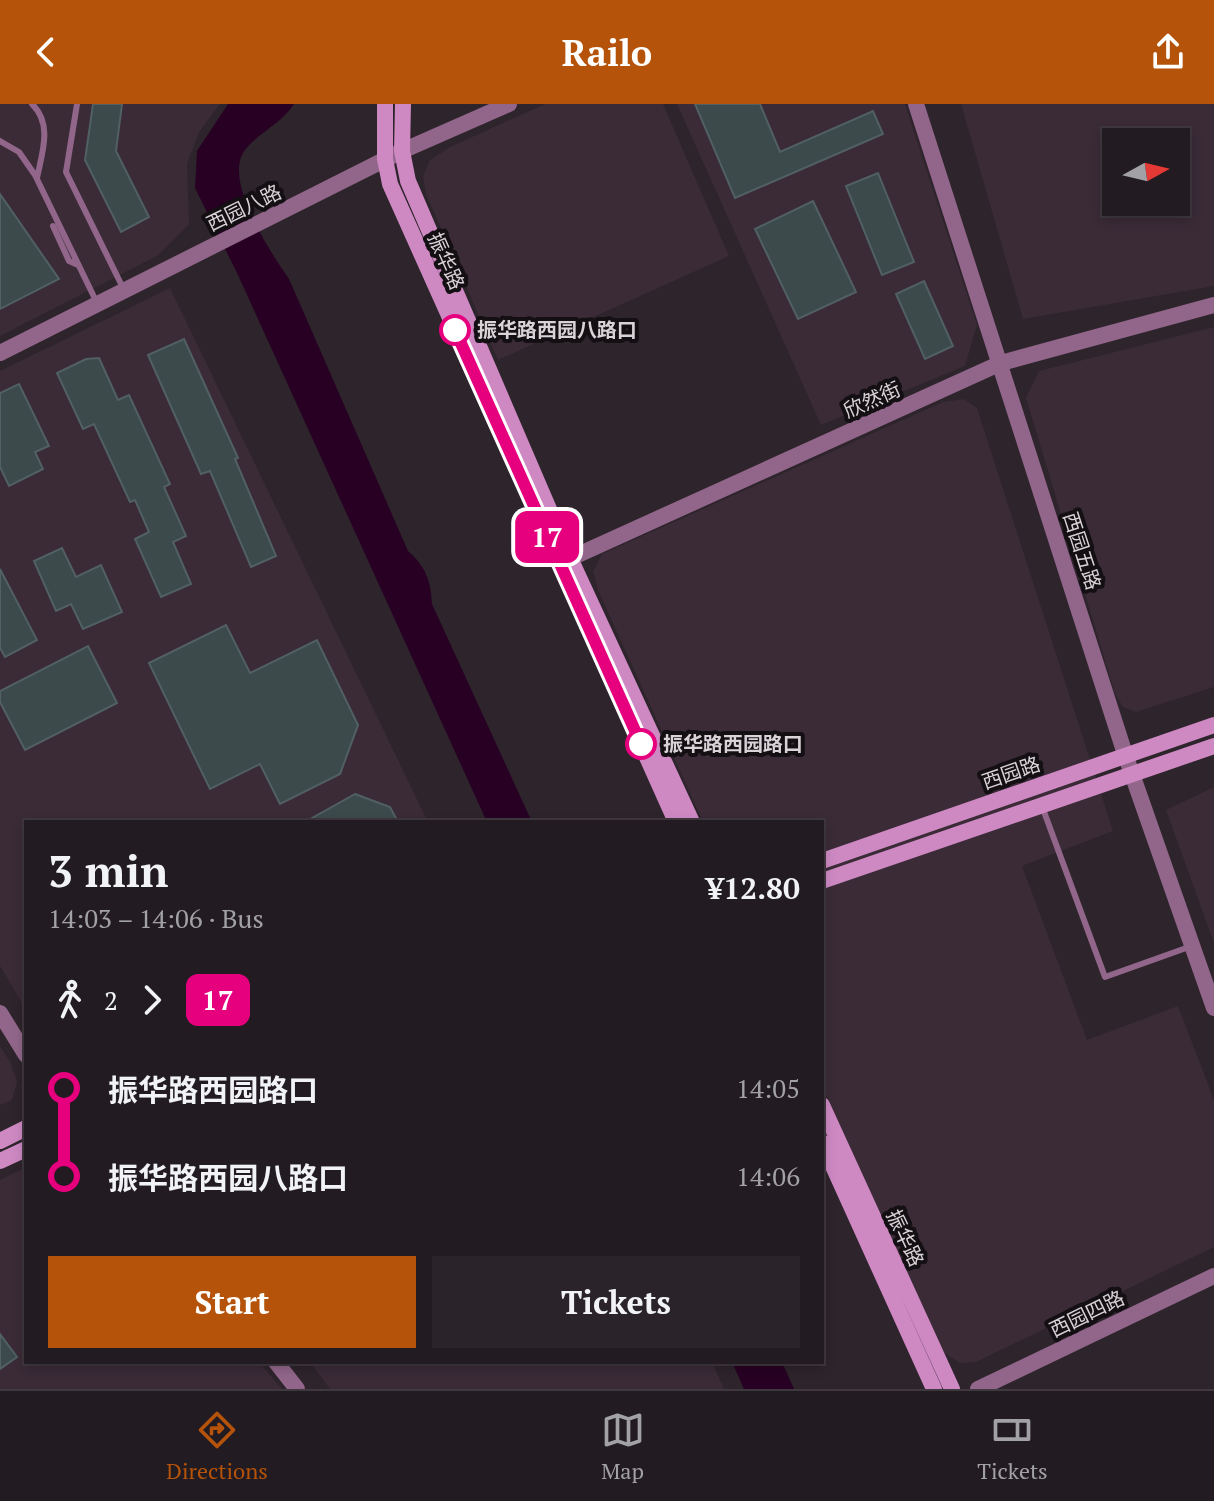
<!DOCTYPE html>
<html lang="en">
<head>
<meta charset="utf-8">
<style>
	:root { --surface:#221b21; --page:#2a242a; --text:#f1f3f6; --muted:#a2a1a5; --line:#3f393f; --accent:#b45309 }
	body { margin:0; font-family:"PT Serif","Noto Sans SC",serif; background:var(--page); color:var(--text); height:100vh; display:flex; flex-direction:column; font-size:30px; white-space:nowrap }
	* { box-sizing:border-box; margin:0 }
	p { font-size:26px; color:var(--muted) }
	.icon { flex:none; width:44px; height:44px; fill:none; stroke:currentColor; stroke-width:2; stroke-linecap:round; stroke-linejoin:round }
	.map { position:relative; flex:1; overflow:hidden }
	.details { position:absolute; left:24px; top:716px; width:800px; height:544px; display:flex; flex-direction:column; background:var(--surface); border-radius:0px; box-shadow:0 4px 12px #0003,0 0 0 2px var(--line) }
	.details>* { flex:none }
	.badge { padding:0 16px; border-radius:12px; font-size:28px; line-height:52px }
	.needle { width:52px; rotate:82deg }
	.fabs { position:absolute; left:1102px; top:24px; display:grid; gap:16px }
	.fabs a { display:grid; place-items:center; width:88px; height:88px; border-radius:0px; background:var(--surface); box-shadow:0 4px 12px #0003,0 0 0 2px var(--line); font-size:40px }
	.map>.badge { position:absolute; translate:-50% -50%; box-shadow:0 0 0 4px #fff }
	.legs { display:flex; align-items:center; gap:12px; height:88px; padding:0 24px; font-size:26px }
	.legs p { margin-inline-start:auto }
	.overview { display:flex; align-items:center; justify-content:space-between; height:136px; padding:0 24px }
	h1 { font-size:44px; font-weight:700; line-height:60px }
	.primary-button { display:flex; gap:16px; margin-top:auto; padding:16px 24px }
	.primary-button a { flex:1; height:92px; border-radius:0px; background:var(--accent); color:#fff; font-size:32px; font-weight:700; line-height:92px; text-align:center }
	.primary-button a+a { background:var(--page); color:var(--text) }
	ul { padding:0 24px; list-style:none }
	li { display:flex; align-items:center; gap:28px; height:88px; font-size:30px }
	li i { display:grid; place-items:center; width:12px; height:100%; margin:0 10px; background:currentColor }
	li i::after { content:''; width:20px; height:20px; margin:-10px; border:6px solid; border-radius:50%; background:var(--surface) }
	li p { margin-inline-start:auto }
	li:first-child i { background:linear-gradient(#0000 50%,currentColor 0) }
	li:last-child i { background:linear-gradient(currentColor 50%,#0000 0) }
	header { display:flex; justify-content:space-between; align-items:center; height:104px; padding:0 24px; background:var(--accent); color:#fff; font-size:36px; font-weight:700 }
	.menu { display:flex; justify-content:space-around; align-items:center; height:112px; border-top:2px solid var(--line); background:var(--surface); font-size:22px; color:var(--muted) }
	.menu a { display:grid; justify-items:center; gap:4px }
	.menu .selected { color:var(--accent) }
	.map>svg:first-child { display:block }
</style>
</head>
<body>
<header><svg class="icon" aria-label="back" viewBox="0 0 24 24"><path d="M15 5l-7 7 7 7"/></svg>Railo<svg class="icon" aria-label="share" viewBox="0 0 24 24"><path d="M12 15V3M7 8l5-5 5 5M5 13v7h14v-7"/></svg></header>
<div class="map">
<svg width="1214" height="1285" viewBox="0 0 1214 1285">
	<rect width="100%" height="100%" fill="#2e242c"/>
	<path fill="#3a2b37" fill-rule="evenodd" d="M 0,0 L 220,0 L 199,28 L 187,60 L 189,120 L 157,152 L 0,232 Z
		M 545,0 L 663,0 L 729,152 L 498,256 L 426,90 L 423,72 L 430,56 L 450,43 Z
		M 677,0 L 905,0 L 977,221 L 965,262 L 821,321 Z
		M 961,0 L 1214,0 L 1214,182 L 1023,215 ZM 1116,38 L 1176,38 L 1176,98 L 1116,98 Z
		M 170,184 L 428,718 L 26,718 L 26,906 L 0,862 L 0,267 Z
		M 1214,223 L 1214,583 L 1136,608 L 1123,603 L 1115,590 L 1026,294 L 1039,267 Z
		M 964,295 L 977,304 L 1113,727 L 1022,762 L 1087,936 L 1178,902 L 1214,996 L 1214,1143 L 976,1258 L 960,1259 L 943,1248 L 822,982 L 822,718 L 703,718 L 598,486 L 593,467 L 602,450 L 943,298 Z
		M 1214,683 L 1214,839 L 1166,706 Z
		M 0,942 L 11,960 L 17,978 L 12,996 L 0,1001 Z
		M 26,1063 L 26,1258 L 259,1258 L 282,1285 L 0,1285 L 0,1076 Z
		M 310,1258 L 712,1258 L 724,1285 L 330,1285 Z"/>
	<path fill="#270023" d="M 228,0 L 294,0 C 281,20 259,28 245,46 C 222,76 271,149 289,175 L 408,447 C 426,463 431,477 432,500 L 532,718 L 487,718 L 238,171 L 195,84 L 197,47 Z
		M 732,1258 L 782,1258 L 794,1285 L 744,1285 Z"/>
	<path fill="#3c4a4c" stroke="#516062" stroke-width="2" d="M 93,0 L 122,0 L 116,47 L 149,113 L 121,128 L 85,56 Z
		M 695,0 L 760,0 L 780,48 L 873,7 L 883,30 L 735,94 Z
		M 878,69 L 914,158 L 882,171 L 846,82 Z
		M 0,90 L 59,175 L 0,205 Z
		M 813,97 L 856,188 L 798,215 L 755,125 Z
		M 924,177 L 953,242 L 925,255 L 896,190 Z
		M 184,235 L 238,354 L 235,355 L 276,452 L 251,463 L 210,367 L 201,370 L 148,251 Z
		M 99,254 L 118,296 L 129,291 L 170,380 L 164,383 L 186,432 L 173,438 L 191,480 L 161,493 L 135,435 L 149,428 L 135,396 L 130,398 L 94,320 L 83,325 L 57,269 L 86,255 Z
		M 19,280 L 49,342 L 35,348 L 43,365 L 9,382 L 0,363 L 0,289 Z
		M 62,444 L 76,473 L 101,461 L 122,508 L 83,525 L 71,500 L 56,507 L 34,457 Z
		M 0,465 L 37,536 L 5,553 L 0,544 Z
		M 226,521 L 250,569 L 317,536 L 358,621 L 340,670 L 280,700 L 260,660 L 210,685 L 149,559 Z
		M 88,542 L 117,599 L 25,646 L 0,598 L 0,587 Z
		M 355,690 L 390,703 L 398,718 L 305,718 Z
		M 0,1230 L 17,1253 L 0,1265 Z"/>
	<g fill="none" stroke-linecap="round" stroke-linejoin="round">
		<path stroke="#91668a" stroke-width="6" d="M 32,0 C 53,20 42,49 37,74
			M 77,0 L 66,68 L 124,186
			M 0,37 L 19,48 L 35,71 L 97,199
			M 53,122 L 69,157 L 78,161
			M 1043,705 L 1105,873 L 1189,843"/>
		<path stroke="#91668a" stroke-width="16" d="M 916,0 L 1125,650 L 1214,904
			M 0,249 L 402,47 L 509,0
			M 560,459 L 1001,259 L 1214,201
			M 0,909 L 26,951
			M 276,1258 L 297,1285
			M 978,1285 L 1214,1172"/>
		<path stroke="#ce89c3" stroke-width="16" d="M 385,0 L 385,55 L 390,80 L 676,718
			M 403,0 L 402,47 L 408,77 L 570,454 L 692,718
			M 822,757 L 1214,621
			M 822,777 L 1214,642
			M 822,1001 L 952,1285
			M 0,1037 L 26,1024
			M 822,1038 L 934,1285
			M 0,1057 L 26,1045"/>
	</g>
	<g fill="none" stroke-linecap="round" stroke-linejoin="round">
		<g stroke="#fff" stroke-width="18">
			<path id="line-1" d="M 455,226 L 641,640"/>
		</g>
		<use href="#line-1" stroke="#e6007e" stroke-width="12"/>
	</g>
	<g fill="#fff" stroke="#e6007e" stroke-width="4">
		<circle cx="455" cy="226" r="14"/>
		<circle cx="641" cy="640" r="14"/>
	</g>
	<g text-anchor="middle" stroke-width="8" stroke-linejoin="round" paint-order="stroke">
		<g font-size="20" fill="#d9d3d8" stroke="#130f13">
			<text transform="translate(244 104) rotate(-26)" y="7">西园八路</text>
			<text transform="translate(446 157) rotate(66)" y="7">振华路</text>
			<text transform="translate(872 296) rotate(-24)" y="7">欣然街</text>
			<text transform="translate(1082 447) rotate(72)" y="7">西园五路</text>
			<text transform="translate(1011 669) rotate(-19)" y="7">西园路</text>
			<text transform="translate(905 1134) rotate(65)" y="7">振华路</text>
			<text transform="translate(1087 1210) rotate(-26)" y="7">西园四路</text>
		</g>
		<g font-size="20" font-weight="bold" fill="#d9d3d8" stroke="#130f13" text-anchor="start">
			<text x="477" y="233">振华路西园八路口</text>
			<text x="663" y="647">振华路西园路口</text>
		</g>
	</g>
</svg>
<div class="fabs">
<a><svg class="needle" viewBox="-14 -14 28 28"><path d="M0-13l5 13h-10z" fill="#e53935"/><path d="M0 13l5-13h-10z" fill="#a2a1a5"/></svg></a>
</div>
<b class="badge" style="left:547px;top:433px;background:#e6007e;color:#fff">17</b>
<section class="details">
<div class="overview"><div><h1>3 min</h1><p>14:03 – 14:06 · Bus</p></div><b>¥12.80</b></div>
<div class="legs"><svg class="icon" aria-label="walk" viewBox="0 0 24 24"><circle cx="13" cy="4" r="2"/><path d="M13 8l-2 6 4 7M11 14l-3 7M7 12l3-4h3l4 4"/></svg>2<svg class="icon" aria-label="forward" viewBox="0 0 24 24"><path d="M9 5l7 7-7 7"/></svg><b class="badge" style="background:#e6007e;color:#fff">17</b></div>
<ul>
<li><i style="color:#e6007e"></i><b>振华路西园路口</b><p>14:05</p></li>
<li><i style="color:#e6007e"></i><b>振华路西园八路口</b><p>14:06</p></li>
</ul>
<div class="primary-button"><a>Start</a><a>Tickets</a></div>
</section>
</div>
<nav class="menu">
<a class="selected"><svg class="icon" aria-label="directions" viewBox="0 0 24 24"><path d="M12 3l9 9-9 9-9-9zM9 14v-3h6M13 9l2 2-2 2"/></svg>Directions</a>
<a><svg class="icon" aria-label="map" viewBox="0 0 24 24"><path d="M3 6l6-2 6 2 6-2v14l-6 2-6-2-6 2zM9 4v14M15 6v14"/></svg>Map</a>
<a><svg class="icon" aria-label="tickets" viewBox="0 0 24 24"><path d="M3 7h18v10H3zM15 7v10"/></svg>Tickets</a>
</nav>
</body>
</html>
